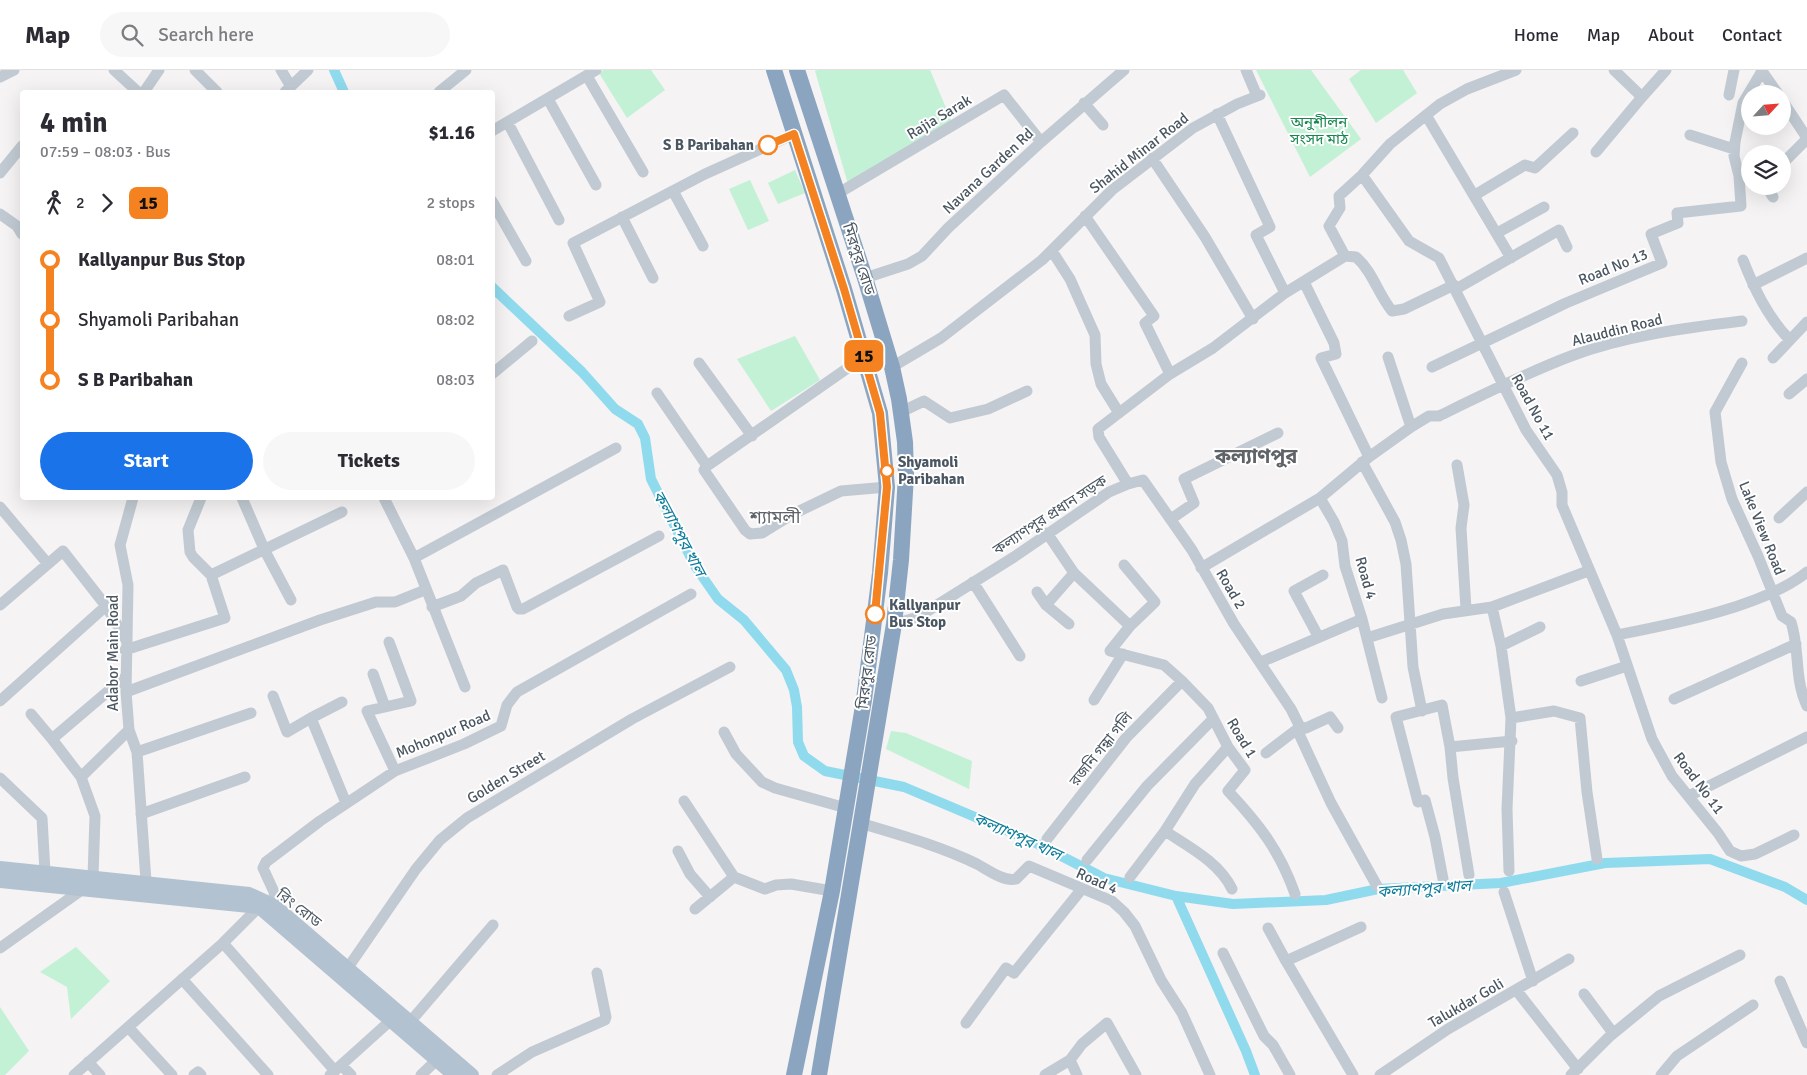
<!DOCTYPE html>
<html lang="en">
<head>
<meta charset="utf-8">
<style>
	:root { --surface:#fff; --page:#f7f7f7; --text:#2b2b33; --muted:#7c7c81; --line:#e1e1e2; --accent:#1a73e8 }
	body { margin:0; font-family:Signika,"Noto Sans Bengali",sans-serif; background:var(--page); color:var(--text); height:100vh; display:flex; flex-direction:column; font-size:19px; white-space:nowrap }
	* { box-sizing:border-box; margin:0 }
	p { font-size:16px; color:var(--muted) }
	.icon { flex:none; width:28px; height:28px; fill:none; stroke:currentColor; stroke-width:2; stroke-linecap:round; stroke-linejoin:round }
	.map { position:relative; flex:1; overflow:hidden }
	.side { position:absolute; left:20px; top:20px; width:475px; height:410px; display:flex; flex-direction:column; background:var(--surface); border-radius:5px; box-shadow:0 5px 20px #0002 }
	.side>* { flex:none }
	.badge { padding:0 10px; border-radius:8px; font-size:18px; line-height:32px }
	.needle { width:32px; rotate:64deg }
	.controls { position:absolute; left:1741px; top:15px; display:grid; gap:10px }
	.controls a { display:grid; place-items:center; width:50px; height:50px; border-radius:50%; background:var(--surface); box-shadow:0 5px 20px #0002; font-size:25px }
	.map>.badge { position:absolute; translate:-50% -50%; box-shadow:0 0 0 2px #fff }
	.legs { display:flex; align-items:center; gap:8px; height:55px; padding:0 20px; font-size:16px }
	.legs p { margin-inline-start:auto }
	.headline { display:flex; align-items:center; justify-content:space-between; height:85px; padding:0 20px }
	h1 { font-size:28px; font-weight:700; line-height:38px }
	.action { display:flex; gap:10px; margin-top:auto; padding:10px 20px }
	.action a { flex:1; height:58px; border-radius:30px; background:var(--accent); color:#fff; font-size:20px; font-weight:700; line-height:58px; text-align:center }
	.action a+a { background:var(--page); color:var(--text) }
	ul { padding:0 20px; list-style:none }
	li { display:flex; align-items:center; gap:18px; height:60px; font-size:19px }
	li i { display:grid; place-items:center; width:8px; height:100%; margin:0 6px; background:currentColor }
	li i::after { content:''; width:12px; height:12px; margin:-6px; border:4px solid; border-radius:50%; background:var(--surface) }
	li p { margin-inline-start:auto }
	li:first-child i { background:linear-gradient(#0000 50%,currentColor 0) }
	li:last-child i { background:linear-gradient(currentColor 50%,#0000 0) }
	header { display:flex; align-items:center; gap:30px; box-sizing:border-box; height:70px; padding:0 25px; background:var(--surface); border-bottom:1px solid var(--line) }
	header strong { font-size:24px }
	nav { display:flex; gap:28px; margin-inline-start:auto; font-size:18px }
	.search { width:350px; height:45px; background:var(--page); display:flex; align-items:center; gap:12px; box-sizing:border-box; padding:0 18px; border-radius:28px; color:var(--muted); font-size:19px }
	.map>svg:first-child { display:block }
</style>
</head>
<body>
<header>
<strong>Map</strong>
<div class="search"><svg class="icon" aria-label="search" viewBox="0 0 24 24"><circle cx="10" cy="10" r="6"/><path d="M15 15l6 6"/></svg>Search here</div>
<nav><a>Home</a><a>Map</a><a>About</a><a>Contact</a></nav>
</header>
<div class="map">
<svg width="1807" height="1005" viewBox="0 0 1807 1005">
	<rect width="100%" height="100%" fill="#f5f3f3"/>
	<path fill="#c3f1d5" d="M 604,0 L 651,0 L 665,20 L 627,48 L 599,3 Z
		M 818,0 L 930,0 L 952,52 L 848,114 L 815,1 Z
		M 1256,0 L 1311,0 L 1361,69 L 1310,107 Z
		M 1361,0 L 1403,0 L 1417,23 L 1376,53 L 1349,9 Z
		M 795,100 L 805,123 L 778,134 L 768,113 Z
		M 750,110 L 769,151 L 748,160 L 729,119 Z
		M 795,266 L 820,310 L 771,341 L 737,289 Z
		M 891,661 L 906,663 L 972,691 L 969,719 L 886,679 Z
		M 76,877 L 110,911 L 71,949 L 67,917 L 40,902 Z
		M 0,937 L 29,981 L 5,1005 L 0,1005 Z"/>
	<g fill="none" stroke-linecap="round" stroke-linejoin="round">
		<path stroke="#90daee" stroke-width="10" d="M 334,0 L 344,22
			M 492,217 L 582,302 L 615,339 L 638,354 L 645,368 L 651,409 L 695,496 L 718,529 L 744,550 L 786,600 L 794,620 L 797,637 L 798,672 L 804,686 L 825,701 L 904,717 L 1032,771 L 1104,808 L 1176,826 L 1233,834 L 1326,830 L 1378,819 L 1501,813 L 1605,793 L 1710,789 L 1785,817 L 1807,830
			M 1176,826 L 1246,981 L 1255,1005"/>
		<path stroke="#c1cad2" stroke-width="11" d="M 114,0 L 138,22
			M 195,0 L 217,22
			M 281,0 L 290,15
			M 1246,0 L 1257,26
			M 1614,0 L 1642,27 L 1666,0
			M 587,6 L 643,102
			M 0,7 L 14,0
			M 144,22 L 159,0
			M 285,22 L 308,0
			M 439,22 L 466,0
			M 1729,25 L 1734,0
			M 548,29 L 596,115
			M 1782,30 L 1807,68
			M 1084,33 L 1103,55
			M 1217,44 L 1270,157 L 1256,165 L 1285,223
			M 1426,45 L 1511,188
			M 508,53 L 559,150
			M 492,61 L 596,0
			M 1690,65 L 1734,79
			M 1596,82 L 1642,27
			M 1152,88 L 1205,167 L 1253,249
			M 1782,94 L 1807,69
			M 0,103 L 22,76
			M 1362,105 L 1409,171 L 1439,188 L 1526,360 L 1557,405 L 1562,422 L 1562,435 L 1617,565 L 1652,669 L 1672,706 L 1718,763 L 1730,781 L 1741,786 L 1755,784 L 1794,765
			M 1766,116 L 1773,127
			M 673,121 L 703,176
			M 837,124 L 1004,25 L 1041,72
			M 1475,125 L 1525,95 L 1535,98 L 1573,63
			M 492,131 L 526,191
			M 0,144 L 17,156 L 22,164
			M 1085,146 L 1154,246 L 1145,253 L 1170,304
			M 622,147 L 653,208
			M 1497,163 L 1544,137
			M 1052,181 L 1070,209 L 1095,265 L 1096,294 L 1101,314 L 1119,343
			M 1345,186 L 1329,156 L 1340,138 L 1339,126 L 1362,105 L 1390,74 L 1440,34 L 1467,19 L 1516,0
			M 1743,190 C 1754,218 1767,246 1789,269
			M 865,208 L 908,194 L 922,186 L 948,158 L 1041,72 L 1124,0
			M 1304,212 L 1334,273 L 1336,284 L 1321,288 L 1369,387
			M 1753,215 L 1807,188
			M 1456,219 L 1559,160 L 1567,177
			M 569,246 L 600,232 L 573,173 L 705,104 L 794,64
			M 1388,287 L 1411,357
			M 1773,288 L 1807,252
			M 865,289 L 852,295 L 707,396 L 704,400 L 745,460 L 750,464 L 762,463 L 791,445 L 841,421 L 887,417
			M 699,293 L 752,366
			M 1742,293 L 1715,342 L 1721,392 L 1732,429 L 1758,486 L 1782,546 L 1791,552 C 1800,579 1794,609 1807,636
			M 892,297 L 941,268 L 1042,190 L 1112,120 L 1193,58 L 1237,34 L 1260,25
			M 1432,297 L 1566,233 L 1662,193 L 1651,164 L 1678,153 L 1677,143 L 1741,136 L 1739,106 L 1734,86 L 1735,72 L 1743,33 L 1762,1 L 1778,24
			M 492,304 L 532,271
			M 657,323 L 707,396
			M 1789,324 L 1807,309
			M 901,342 L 924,331 L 950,348 L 988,339 L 1027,321
			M 1362,392 L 1395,452 L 1401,470 L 1406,494 L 1413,597 L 1422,641
			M 1457,395 L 1464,435 L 1461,458 L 1466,539
			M 1128,414 L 1143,410 L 1192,480 L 1234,554 L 1291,639 L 1300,657 L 1300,666 L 1331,733 L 1377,816
			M 133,428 L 120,475 L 128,515 L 126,622 L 129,660 L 137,682 L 146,811 L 140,817
			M 242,428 L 265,481 L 291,530
			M 384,428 L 414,488 L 465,617
			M 1320,428 L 1334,452 L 1342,471 L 1345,496 L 1362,549 L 1382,628
			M 0,437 L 48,494
			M 1779,448 L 1807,422
			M 1171,449 L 1194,433 L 1184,409 L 1278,363
			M 1047,463 L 1074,503 L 1130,556 L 1110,581 L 1164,595 L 1182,611 L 1208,638 L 1228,677 L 1245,700 L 1228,721 C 1259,754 1280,781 1295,824
			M 414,488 L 616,378
			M 1124,495 L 1155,532 L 1130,556
			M 1201,498 L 1320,428 L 1369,387 L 1411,357 L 1429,346 L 1439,346 C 1482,325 1526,303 1571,286 C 1625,266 1684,258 1742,251
			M 211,505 L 342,442
			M 973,512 L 1020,586
			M 1037,522 L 1046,535 L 1069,554
			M 0,535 L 63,481 L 106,536 L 126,570
			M 1046,535 L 1074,503
			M 432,537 L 461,526 L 476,513 L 503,500 L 517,537 L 519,539 L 523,539 L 659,466
			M 1492,537 L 1501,576 L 1511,648 L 1507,739 L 1509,801
			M 894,554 L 918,547 L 1014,487 L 1109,422 L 1128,414 L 1099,367 L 1098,359 L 1170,304 L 1213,278 L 1285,223 L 1345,186 L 1356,187 C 1373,202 1378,224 1392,241 L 1404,239 L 1454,215
			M 1617,565 C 1673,554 1763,537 1807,502
			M 1318,566 L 1294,521 L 1323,505
			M 1367,568 L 1443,544 L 1492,537 L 1588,501
			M 1501,576 L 1540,557
			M 125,580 L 225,548 L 211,505 L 193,487 L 190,482 L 188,460 L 201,428
			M 1261,592 L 1362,549
			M 373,604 L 385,637 L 367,641 L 395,701
			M 1581,611 L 1627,596
			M 126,622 L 320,550 L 376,532 L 395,532 L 425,520
			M 273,626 L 287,662 L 311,648
			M 1674,629 L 1796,574
			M 1094,630 L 1123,584
			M 0,631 L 106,536
			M 342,632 L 311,648 L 346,733
			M 385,637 L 411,631 L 389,572
			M 31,644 L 52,669 L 126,606
			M 1511,648 L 1554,641 L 1580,648 L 1587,722 L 1597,789
			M 724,662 L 736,684 L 762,712 L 775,718 L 846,738
			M 52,669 L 81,707 L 95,746 L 93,807
			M 1450,677 L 1512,671
			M 137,682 L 251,643
			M 1266,683 L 1300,657 L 1306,658 L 1330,647 L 1338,658
			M 81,707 L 129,660
			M 0,708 L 42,748 L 45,802
			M 1689,726 L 1807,667
			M 684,731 L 734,807
			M 141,744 L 245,707
			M 860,753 C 900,765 940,776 977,794 C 988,800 1004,812 1016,809 L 1029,796 L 1112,831 L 1124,842 L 1135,856 L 1161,910 L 1182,943 L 1210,1005
			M 1165,761 C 1189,777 1219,792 1232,819
			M 1047,769 L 1126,668 L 1182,611
			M 678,781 L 690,804 L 710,827
			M 1087,790 L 1147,716 L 1213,649
			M 734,807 L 765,819 L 776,815 L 791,814 L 832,821
			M 1130,807 L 1165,761 L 1195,714 L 1228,677
			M 1443,809 L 1435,767 L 1425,730 L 1418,732 L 1396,647 L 1442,635 L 1450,677 L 1453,708 L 1469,805
			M 1504,822 L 1533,911
			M 275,836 L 274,822 L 263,798 L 266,792 L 320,751 L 395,701 L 464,674 L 501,656 L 507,635 L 517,622 L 691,524
			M 695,839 L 734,807
			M 1268,858 L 1286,891
			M 223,873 L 335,1001
			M 0,878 L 83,819
			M 1223,883 L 1264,966 L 1273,975 L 1290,1005
			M 347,899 L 416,799 L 440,770 L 467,748 L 632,649 L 730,597
			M 182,909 L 268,1005
			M 1780,911 L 1807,973
			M 1517,921 L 1578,999
			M 1584,924 L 1613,963
			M 410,952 L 493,855
			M 966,953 L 1006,898 L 1014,903 L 1081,820
			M 128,957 L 172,1005
			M 1070,990 L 1077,1005
			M 88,992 L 100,1005
			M 341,995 L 351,1005
			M 74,1005 L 223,873 L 259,837
			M 194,1005 L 198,1002 L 201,1005
			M 330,1005 L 390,951
			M 421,1005 L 442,985
			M 497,1005 L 532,982 L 605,950 L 606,947 L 597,903
			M 1045,1005 L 1070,990 L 1082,974 L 1107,953 L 1136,1005
			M 1353,1005 L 1286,891 L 1361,857
			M 1380,1005 L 1448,959 L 1569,889
			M 1571,1005 L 1609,967 L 1659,926 L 1740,885
			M 1661,1005 L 1677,986 L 1753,935"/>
		<path stroke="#b3c2d1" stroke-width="14" d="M 0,798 L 249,824 L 275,836 L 472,1005
			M 0,811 L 259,837 L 454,1005"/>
		<path stroke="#8ba5c1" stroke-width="16" d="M 774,0 L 844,219 L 880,343 L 887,417 L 880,503 L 864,630 L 832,821 L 794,1005
			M 797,0 L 865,208 L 892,297 L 899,329 L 905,372 L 906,405 L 901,490 L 894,554 L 819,1005"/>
	</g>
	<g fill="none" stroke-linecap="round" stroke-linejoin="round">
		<g stroke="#fff" stroke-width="11">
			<path id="line-1" d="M 768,75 L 794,64 L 844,219 L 880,343 L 887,417 L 875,544"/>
		</g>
		<use href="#line-1" stroke="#f58220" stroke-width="8"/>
	</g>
	<g fill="#fff" stroke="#f58220" stroke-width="2.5">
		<circle cx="768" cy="75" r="9"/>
		<circle cx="887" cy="401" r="6"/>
		<circle cx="875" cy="544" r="9"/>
	</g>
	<g text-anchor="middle" stroke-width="4" stroke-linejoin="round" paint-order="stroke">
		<g font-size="15" fill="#4a5661" stroke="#fff">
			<text transform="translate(939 47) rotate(-31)" y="5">Rajia Sarak</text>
			<text transform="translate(1139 83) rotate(-38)" y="5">Shahid Minar Road</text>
			<text transform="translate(988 101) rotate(-43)" y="5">Navana Garden Rd</text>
			<text transform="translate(859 189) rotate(72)" y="5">মিরপুর রোড</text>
			<text transform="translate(1613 197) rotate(-22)" y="5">Road No 13</text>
			<text transform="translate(1617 260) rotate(-14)" y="5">Alauddin Road</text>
			<text transform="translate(1533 337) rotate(61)" y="5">Road No 11</text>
			<text transform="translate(1050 445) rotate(-33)" y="5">কল্যাণপুর প্রধান সড়ক</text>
			<text transform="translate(1762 458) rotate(68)" y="5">Lake View Road</text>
			<text transform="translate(1366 508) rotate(74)" y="5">Road 4</text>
			<text transform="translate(1231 519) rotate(60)" y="5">Road 2</text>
			<text transform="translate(113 583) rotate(-90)" y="5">Adabor Main Road</text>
			<text transform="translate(867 602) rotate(-83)" y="5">মিরপুর রোড</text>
			<text transform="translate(443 664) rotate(-23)" y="5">Mohonpur Road</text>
			<text transform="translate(1242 668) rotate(59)" y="5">Road 1</text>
			<text transform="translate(1101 679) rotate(-51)" y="5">রজনি গন্ধা গলি</text>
			<text transform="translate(506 707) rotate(-31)" y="5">Golden Street</text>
			<text transform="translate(1699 713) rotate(53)" y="5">Road No 11</text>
			<text transform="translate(1097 811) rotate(24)" y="5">Road 4</text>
			<text transform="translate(299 838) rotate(38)" y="5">রিং রোড</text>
			<text transform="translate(1466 933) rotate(-30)" y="5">Talukdar Goli</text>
		</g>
		<g font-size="15" fill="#17864f" stroke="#fff">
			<text x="1319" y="57">অনুশীলন<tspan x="1319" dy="17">সংসদ মাঠ</tspan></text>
		</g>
		<g font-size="15" font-weight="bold" fill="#4a5661" stroke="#fff" text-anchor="start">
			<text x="754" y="80" text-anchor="end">S B Paribahan</text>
			<text x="898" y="397">Shyamoli<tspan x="898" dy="17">Paribahan</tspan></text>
			<text x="889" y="540">Kallyanpur<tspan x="889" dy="17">Bus Stop</tspan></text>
		</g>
		<g font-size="16" font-style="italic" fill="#0c7c9b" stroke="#fff">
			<text transform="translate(680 463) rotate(62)" y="6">কল্যাণপুর খাল</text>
			<text transform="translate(1018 766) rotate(24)" y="6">কল্যাণপুর খাল</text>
			<text transform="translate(1424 818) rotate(-4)" y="6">কল্যাণপুর খাল</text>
		</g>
		<g font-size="18" fill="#5f6368" stroke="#fff">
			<text x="775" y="453">শ্যামলী</text>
		</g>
		<g font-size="20" font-weight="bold" fill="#5f6368" stroke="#fff">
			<text x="1256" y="393">কল্যাণপুর</text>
		</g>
	</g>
</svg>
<div class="controls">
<a><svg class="needle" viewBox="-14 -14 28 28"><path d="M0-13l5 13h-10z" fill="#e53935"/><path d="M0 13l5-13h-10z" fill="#7c7c81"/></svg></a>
<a><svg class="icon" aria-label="layers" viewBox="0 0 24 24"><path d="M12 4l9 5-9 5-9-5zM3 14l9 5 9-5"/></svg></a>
</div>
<b class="badge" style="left:864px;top:286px;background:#f58220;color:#111">15</b>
<section class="side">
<div class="headline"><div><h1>4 min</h1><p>07:59 – 08:03 · Bus</p></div><b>$1.16</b></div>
<div class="legs"><svg class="icon" aria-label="walk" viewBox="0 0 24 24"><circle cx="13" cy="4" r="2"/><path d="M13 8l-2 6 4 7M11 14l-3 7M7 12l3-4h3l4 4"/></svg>2<svg class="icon" aria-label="forward" viewBox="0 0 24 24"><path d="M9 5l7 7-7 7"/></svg><b class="badge" style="background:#f58220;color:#111">15</b><p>2 stops</p></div>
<ul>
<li><i style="color:#f58220"></i><b>Kallyanpur Bus Stop</b><p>08:01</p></li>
<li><i style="color:#f58220"></i><span>Shyamoli Paribahan</span><p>08:02</p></li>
<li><i style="color:#f58220"></i><b>S B Paribahan</b><p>08:03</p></li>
</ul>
<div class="action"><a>Start</a><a>Tickets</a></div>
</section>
</div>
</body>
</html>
